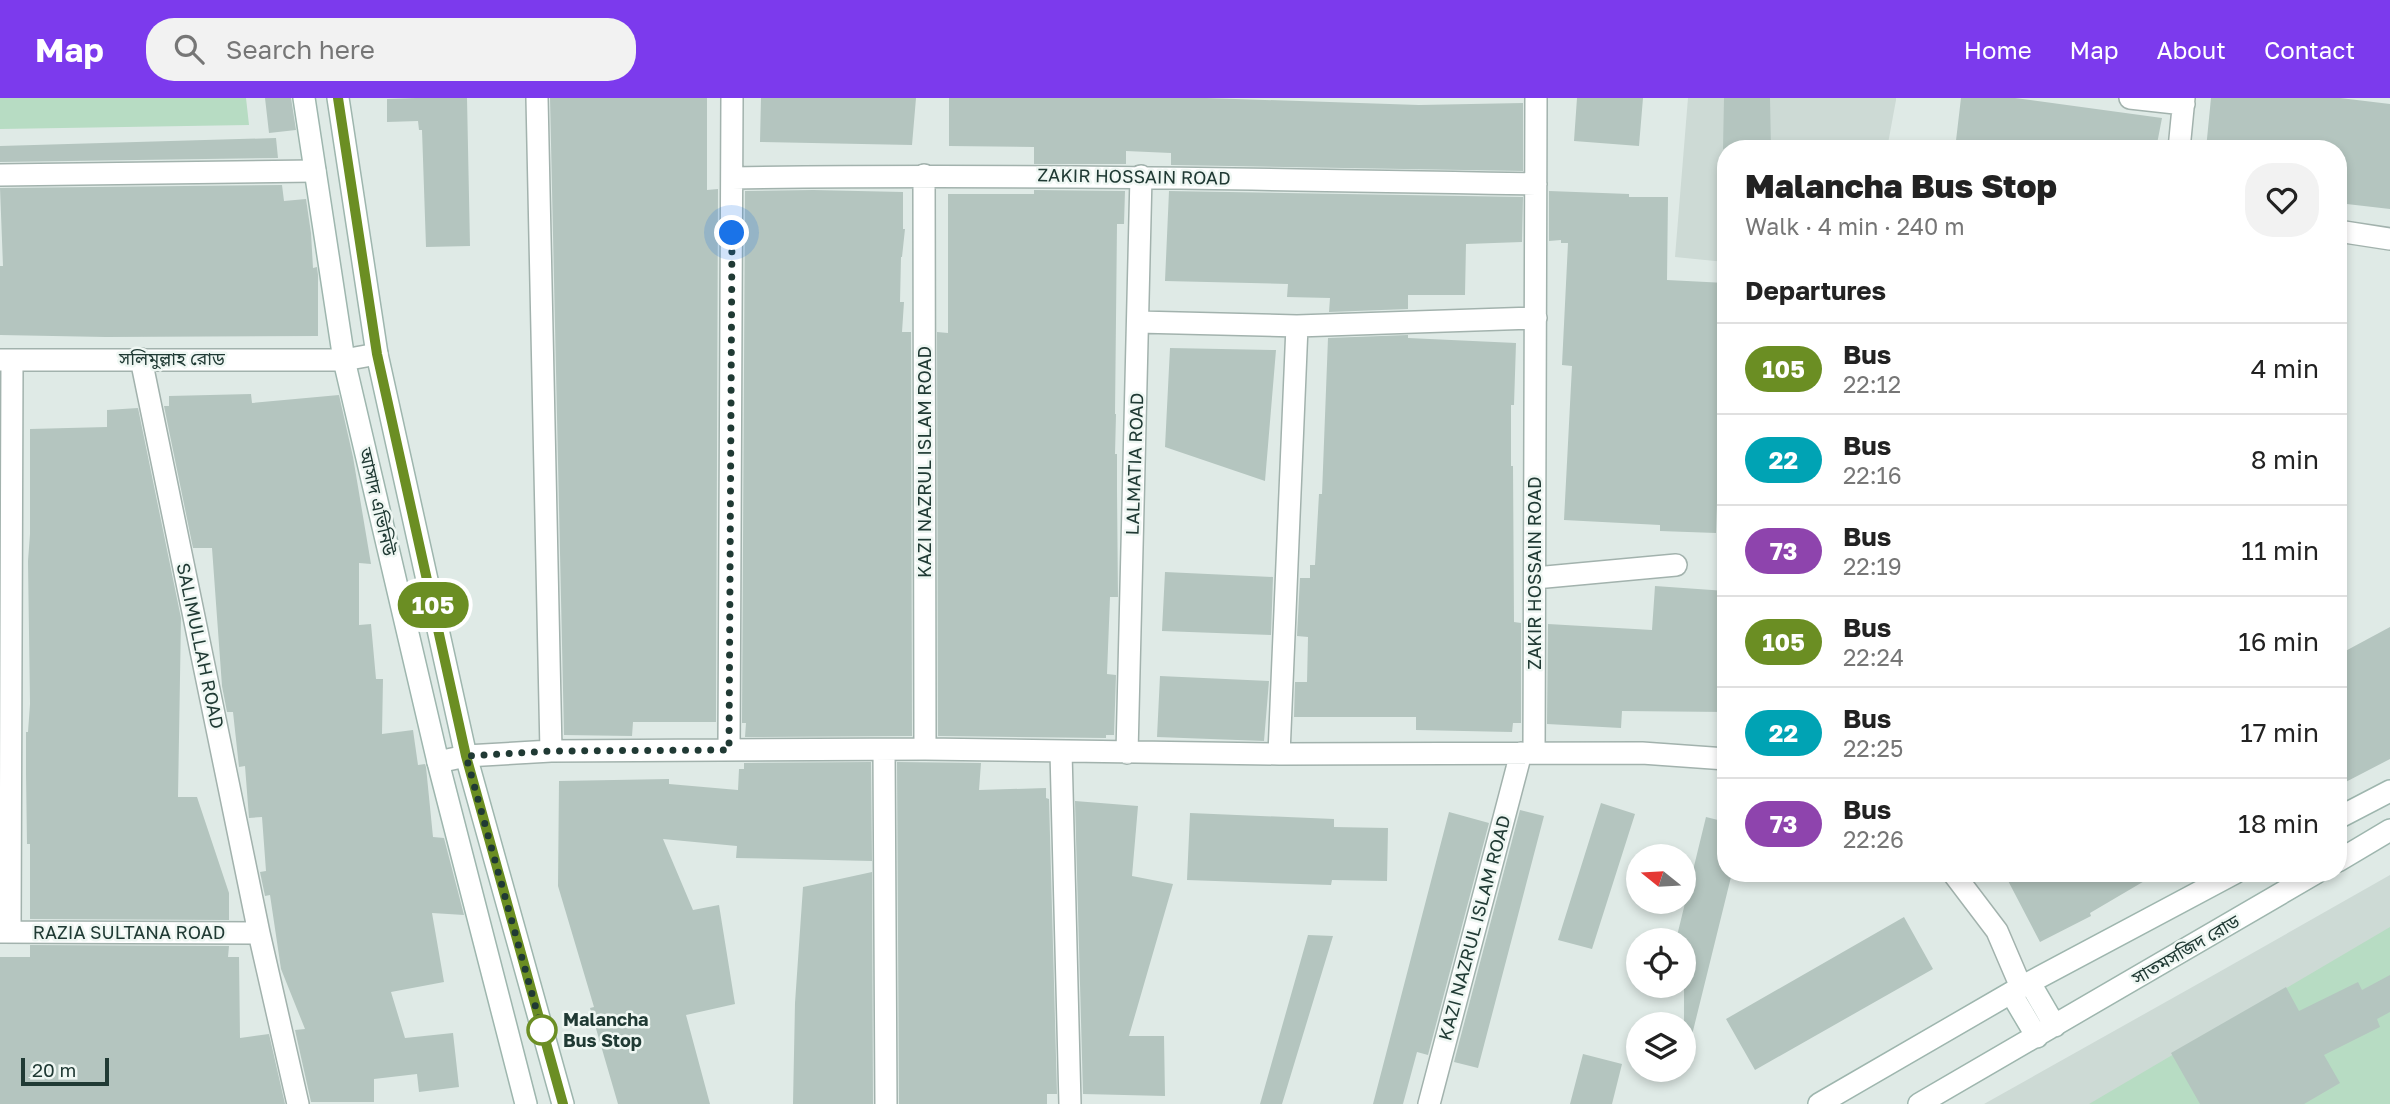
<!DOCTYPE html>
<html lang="en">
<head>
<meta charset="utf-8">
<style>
	:root { --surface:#fff; --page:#f2f2f2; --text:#222; --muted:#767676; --line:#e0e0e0; --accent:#7c3aed }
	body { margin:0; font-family:"Golos Text","Noto Sans Bengali",sans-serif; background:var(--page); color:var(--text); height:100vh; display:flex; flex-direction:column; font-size:26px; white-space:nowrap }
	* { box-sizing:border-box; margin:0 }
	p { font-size:23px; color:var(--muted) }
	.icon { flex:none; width:38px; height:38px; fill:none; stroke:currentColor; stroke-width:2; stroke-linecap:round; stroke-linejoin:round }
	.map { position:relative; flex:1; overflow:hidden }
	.side { position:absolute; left:1717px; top:42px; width:630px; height:742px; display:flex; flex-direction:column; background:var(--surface); border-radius:28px; box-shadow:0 4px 10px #0003 }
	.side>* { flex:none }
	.badge { padding:0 14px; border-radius:23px; font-size:24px; line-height:46px }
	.needle { width:46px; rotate:288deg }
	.buttons { position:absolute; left:1626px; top:746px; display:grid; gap:14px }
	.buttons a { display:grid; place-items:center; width:70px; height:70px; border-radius:50%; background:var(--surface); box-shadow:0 4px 10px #0003; font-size:35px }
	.scale { position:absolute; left:21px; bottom:18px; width:88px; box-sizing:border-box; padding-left:7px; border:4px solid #203a34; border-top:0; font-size:19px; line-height:24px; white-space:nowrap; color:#203a34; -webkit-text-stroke:5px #eff7f3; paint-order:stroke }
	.you { position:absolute; width:35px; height:35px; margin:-18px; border:5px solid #fff; border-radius:50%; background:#1a73e8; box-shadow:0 0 0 10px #1a73e833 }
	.map>.badge { position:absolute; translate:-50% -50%; box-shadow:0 0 0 4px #fff }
	h2 { padding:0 28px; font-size:26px; line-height:63px }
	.round { display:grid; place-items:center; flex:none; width:74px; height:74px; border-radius:28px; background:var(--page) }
	.head { display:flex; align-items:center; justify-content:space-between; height:119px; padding:0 28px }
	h1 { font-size:33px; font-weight:800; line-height:52px }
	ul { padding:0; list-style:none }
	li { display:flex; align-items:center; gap:21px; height:91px; padding:0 28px; border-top:2px solid var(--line) }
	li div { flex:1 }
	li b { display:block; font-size:26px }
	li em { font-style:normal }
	li .badge { min-width:77px; font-weight:700; text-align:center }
	header { display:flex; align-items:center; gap:42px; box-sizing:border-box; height:98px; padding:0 35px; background:var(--accent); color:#fff }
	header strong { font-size:33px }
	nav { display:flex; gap:38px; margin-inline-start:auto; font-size:24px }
	.search { width:490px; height:63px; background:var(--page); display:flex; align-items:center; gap:18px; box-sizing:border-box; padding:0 24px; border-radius:28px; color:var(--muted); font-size:26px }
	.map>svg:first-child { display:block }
</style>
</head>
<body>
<header>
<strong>Map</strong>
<div class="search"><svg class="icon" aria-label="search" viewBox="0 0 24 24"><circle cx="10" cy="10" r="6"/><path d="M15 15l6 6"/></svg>Search here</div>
<nav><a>Home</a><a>Map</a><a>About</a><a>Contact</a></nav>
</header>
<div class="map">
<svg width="2390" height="1006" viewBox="0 0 2390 1006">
	<rect width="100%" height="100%" fill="#dfeae6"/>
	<path fill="#cddad5" d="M 1688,0 L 1896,0 L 1896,2 L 1887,51 L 1726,51 L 1725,164 L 1675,159 Z
		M 2390,777 L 2390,1006 L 1984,1006 L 2212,878 Z"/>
	<path fill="#b7dcc3" d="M 0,0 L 246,0 L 249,27 L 0,31 Z
		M 2390,829 L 2390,1006 L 2089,1006 Z"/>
	<path fill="#b4c5bf" d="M 265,0 L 291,0 L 296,32 L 269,35 Z
		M 416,0 L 467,0 L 470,148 L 426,149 L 422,32 L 419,32 L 418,23 L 387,24 L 387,1 Z
		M 550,0 L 707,0 L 707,92 L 718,91 L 716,624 L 633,624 L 632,638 L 564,637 Z
		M 761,0 L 916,0 L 912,47 L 760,44 Z
		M 949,0 L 1206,0 L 1419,7 L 1523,5 L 1523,73 L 1171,67 L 1171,55 L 1126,53 L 1126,66 L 1034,66 L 1034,49 L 949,48 Z
		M 1577,0 L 1643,0 L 1639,48 L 1574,43 Z
		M 1724,0 L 1770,0 L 1771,51 L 1723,51 Z
		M 1961,0 L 2015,0 L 2162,20 L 2156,51 L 1955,51 Z
		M 2211,0 L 2340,0 L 2390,6 L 2390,111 L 2338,105 L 2338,51 L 2281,46 L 2281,51 L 2206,51 Z
		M 276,40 L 278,60 L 0,64 L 0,48 Z
		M 282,87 L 284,103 L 306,101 L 311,135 L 313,170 L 317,169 L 318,177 L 318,238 L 106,239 L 0,237 L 0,168 L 3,168 L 0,90 Z
		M 813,92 L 903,94 L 903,131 L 905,131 L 902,159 L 901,159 L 900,204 L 904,204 L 902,234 L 911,234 L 912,638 L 745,639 L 746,625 L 742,625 L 745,93 Z
		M 1034,92 L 1125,93 L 1124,126 L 1117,126 L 1115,316 L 1116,316 L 1115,356 L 1117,356 L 1117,393 L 1118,499 L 1110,499 L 1107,576 L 1116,577 L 1114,637 L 1106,637 L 1106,640 L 938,638 L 937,234 L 948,235 L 948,96 L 1034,96 Z
		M 1169,93 L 1523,99 L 1522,144 L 1466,146 L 1465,197 L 1408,197 L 1408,211 L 1329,214 L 1330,200 L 1287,199 L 1288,186 L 1165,183 Z
		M 1549,93 L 1629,96 L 1629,99 L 1668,99 L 1667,182 L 1726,185 L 1723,276 L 1726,276 L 1726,341 L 1719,341 L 1716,435 L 1660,433 L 1660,427 L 1564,422 L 1572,268 L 1562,267 L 1568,145 L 1561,145 L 1561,142 L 1549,143 Z
		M 1408,237 L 1408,240 L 1516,245 L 1514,307 L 1511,307 L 1511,368 L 1513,368 L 1514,524 L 1521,525 L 1521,625 L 1513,625 L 1512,634 L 1416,632 L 1416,619 L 1294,619 L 1295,584 L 1307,584 L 1308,539 L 1297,538 L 1300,480 L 1310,480 L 1310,467 L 1315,467 L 1319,396 L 1322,396 L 1328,240 Z
		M 1170,250 L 1276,252 L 1265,383 L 1165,349 Z
		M 251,296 L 252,305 L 339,297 L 353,359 L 371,466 L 359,465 L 359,527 L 371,526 L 376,581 L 383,581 L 382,636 L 413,632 L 418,667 L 425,666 L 426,669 L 433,739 L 444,740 L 464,817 L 432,815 L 444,884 L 391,894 L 405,940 L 453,935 L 459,989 L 419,994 L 417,976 L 374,981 L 374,1004 L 311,1004 L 295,932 L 305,931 L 281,871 L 270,797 L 265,798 L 260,774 L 266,773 L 262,719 L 249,720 L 245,668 L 239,669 L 233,614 L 227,614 L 222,588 L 212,450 L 193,450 L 164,308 L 169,308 L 169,298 Z
		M 138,310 L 181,520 L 178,699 L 197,699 L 229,795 L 229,822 L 30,821 L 30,746 L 27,746 L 26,676 L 26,634 L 28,634 L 30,606 L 28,463 L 30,436 L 30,331 L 107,329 L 107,312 Z
		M 1165,474 L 1273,479 L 1271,537 L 1162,533 Z
		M 1655,488 L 1726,493 L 1726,614 L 1622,613 L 1621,630 L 1547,626 L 1548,526 L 1652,532 Z
		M 2390,529 L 2390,661 L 2338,688 L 2338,557 Z
		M 1160,578 L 1269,583 L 1264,643 L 1157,639 Z
		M 871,664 L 872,763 L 736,760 L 737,748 L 663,741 L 693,812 L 719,807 L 735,906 L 686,917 L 710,1006 L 618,1006 L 590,910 L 594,909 L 558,788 L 559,683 L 669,681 L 669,686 L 738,692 L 739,671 L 744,671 L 744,665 Z
		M 897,664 L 981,665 L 979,692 L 1046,690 L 1046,700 L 1049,701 L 1057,996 L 1047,996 L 1047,1006 L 899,1006 Z
		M 1075,703 L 1138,708 L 1132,778 L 1173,786 L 1129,938 L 1164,938 L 1165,998 L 1083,996 Z
		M 1601,705 L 1635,716 L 1592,851 L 1558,842 Z
		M 1520,712 L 1544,718 L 1478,970 L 1454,964 Z
		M 1449,714 L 1489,725 L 1428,957 L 1417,954 L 1403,1006 L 1373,1006 Z
		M 1190,715 L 1334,721 L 1334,729 L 1388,730 L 1387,783 L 1332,782 L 1331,787 L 1187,782 Z
		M 1706,719 L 1726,724 L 1726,775 L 1732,775 L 1692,937 L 1684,936 L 1684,842 L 1676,842 Z
		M 872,774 L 873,1006 L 793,1006 L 795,905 L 803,789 Z
		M 2004,775 L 2158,775 L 2090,815 L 2091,818 L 2040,844 Z
		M 1904,819 L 1933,871 L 1755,972 L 1726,921 Z
		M 1308,837 L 1333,838 L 1282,1006 L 1260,1006 Z
		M 30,847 L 229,848 L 228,859 L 239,859 L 240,940 L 269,936 L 285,1006 L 0,1006 L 0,859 L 30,859 Z
		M 2390,877 L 2390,914 L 2377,921 L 2380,929 L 2324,957 L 2340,985 L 2304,1006 L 2200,1006 L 2171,955 L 2286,889 L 2299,913 L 2358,884 L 2362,892 Z
		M 1583,956 L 1622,966 L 1612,1006 L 1570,1006 Z"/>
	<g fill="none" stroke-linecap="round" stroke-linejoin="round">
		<g stroke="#a2b2ad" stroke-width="24">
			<path id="minor" d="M 537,0 L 551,653
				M 2130,0 L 2184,6
				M 2179,51 L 2184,0
				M 0,77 L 315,73
				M 924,77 L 925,651
				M 732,80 C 1000,76 1268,81 1536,86
				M 2338,133 L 2390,141
				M 1138,224 L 1297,228 L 1536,220
				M 141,261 L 259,835 L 298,1006
				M 0,262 L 344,262 L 377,256
				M 1535,480 L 1676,467
				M 729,652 L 732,0
				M 884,652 L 886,1006
				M 1061,654 L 1070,1006
				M 1127,655 L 1141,78
				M 1534,655 L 1536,0
				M 1279,656 L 1297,228
				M 438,664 L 466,658 L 551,653 L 925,651 L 1279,656 L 1642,655 L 1726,661
				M 1953,775 L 1997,833 L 2021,889
				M 0,834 L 259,835
				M 10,834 L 12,262
				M 1429,1006 L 1521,655"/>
		</g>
		<g stroke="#9eb6ae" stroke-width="24">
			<path id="secondary" d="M 304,0 L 344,262 L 438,664 L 526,1006
				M 338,0 L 377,256 L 466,658 L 563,1006
				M 2338,720 L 2390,693
				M 2338,763 L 2390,732
				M 2030,885 L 2055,928
				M 2011,895 L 2037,939
				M 1819,1006 L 2021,889 L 2235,775
				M 1919,1006 L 2316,775"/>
		</g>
		<use href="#minor" stroke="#fff" stroke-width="21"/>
		<use href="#secondary" stroke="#fff" stroke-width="21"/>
	</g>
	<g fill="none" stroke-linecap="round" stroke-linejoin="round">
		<g stroke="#fff" stroke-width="16">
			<path id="line" d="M 338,0 L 377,256 L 466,658 L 563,1006"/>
		</g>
		<use href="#line" stroke="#6b8e23" stroke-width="10"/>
		<path stroke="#203a34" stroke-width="7" stroke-dasharray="0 12.6" d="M 542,932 L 466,658 L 551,653 L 729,652 L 732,135"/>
	</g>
	<circle fill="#fff" stroke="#6b8e23" stroke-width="3.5" cx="542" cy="932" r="14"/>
	<g text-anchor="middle" stroke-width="5" stroke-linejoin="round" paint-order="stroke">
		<g font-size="18" fill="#203a34" stroke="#eff7f3">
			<text transform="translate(1134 79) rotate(1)" y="6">ZAKIR HOSSAIN ROAD</text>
			<text x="172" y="267">সলিমুল্লাহ রোড</text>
			<text transform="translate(925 364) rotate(-90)" y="6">KAZI NAZRUL ISLAM ROAD</text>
			<text transform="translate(1135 366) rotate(-88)" y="6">LALMATIA ROAD</text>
			<text transform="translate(377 404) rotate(77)" y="6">আসাদ এভিনিউ</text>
			<text transform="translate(1535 475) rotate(-90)" y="6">ZAKIR HOSSAIN ROAD</text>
			<text transform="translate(200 548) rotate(78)" y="6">SALIMULLAH ROAD</text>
			<text transform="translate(1475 830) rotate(-75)" y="6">KAZI NAZRUL ISLAM ROAD</text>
			<text x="129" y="841">RAZIA SULTANA ROAD</text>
			<text transform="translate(2186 852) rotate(-30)" y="6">সাতমসজিদ রোড</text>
		</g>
		<g font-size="18" font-weight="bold" fill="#203a34" stroke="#eff7f3" text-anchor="start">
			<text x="563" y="928">Malancha<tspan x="563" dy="21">Bus Stop</tspan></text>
		</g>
	</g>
</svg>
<div class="buttons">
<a><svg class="needle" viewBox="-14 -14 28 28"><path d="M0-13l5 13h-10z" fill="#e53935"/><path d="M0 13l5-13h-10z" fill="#767676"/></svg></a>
<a><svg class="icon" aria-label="locate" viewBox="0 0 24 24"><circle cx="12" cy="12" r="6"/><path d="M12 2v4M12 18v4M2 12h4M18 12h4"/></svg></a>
<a><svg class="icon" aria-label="layers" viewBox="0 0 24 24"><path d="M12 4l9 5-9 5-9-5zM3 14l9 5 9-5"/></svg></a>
</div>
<div class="scale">20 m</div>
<div class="you" style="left:732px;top:135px"></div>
<b class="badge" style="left:433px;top:507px;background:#6b8e23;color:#fff">105</b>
<section class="side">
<div class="head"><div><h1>Malancha Bus Stop</h1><p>Walk · 4 min · 240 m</p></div><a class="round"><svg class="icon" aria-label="heart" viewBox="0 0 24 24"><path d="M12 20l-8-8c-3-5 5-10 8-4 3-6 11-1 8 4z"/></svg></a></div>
<h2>Departures</h2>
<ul>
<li><span class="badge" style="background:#6b8e23;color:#fff">105</span><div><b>Bus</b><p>22:12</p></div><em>4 min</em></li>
<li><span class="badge" style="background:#00a3b4;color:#fff">22</span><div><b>Bus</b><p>22:16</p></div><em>8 min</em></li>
<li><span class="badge" style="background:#8e44ad;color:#fff">73</span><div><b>Bus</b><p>22:19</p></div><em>11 min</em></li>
<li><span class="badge" style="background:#6b8e23;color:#fff">105</span><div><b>Bus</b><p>22:24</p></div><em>16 min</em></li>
<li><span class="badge" style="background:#00a3b4;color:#fff">22</span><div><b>Bus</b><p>22:25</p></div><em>17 min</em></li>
<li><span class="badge" style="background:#8e44ad;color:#fff">73</span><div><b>Bus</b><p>22:26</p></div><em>18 min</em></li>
</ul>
</section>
</div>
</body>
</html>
